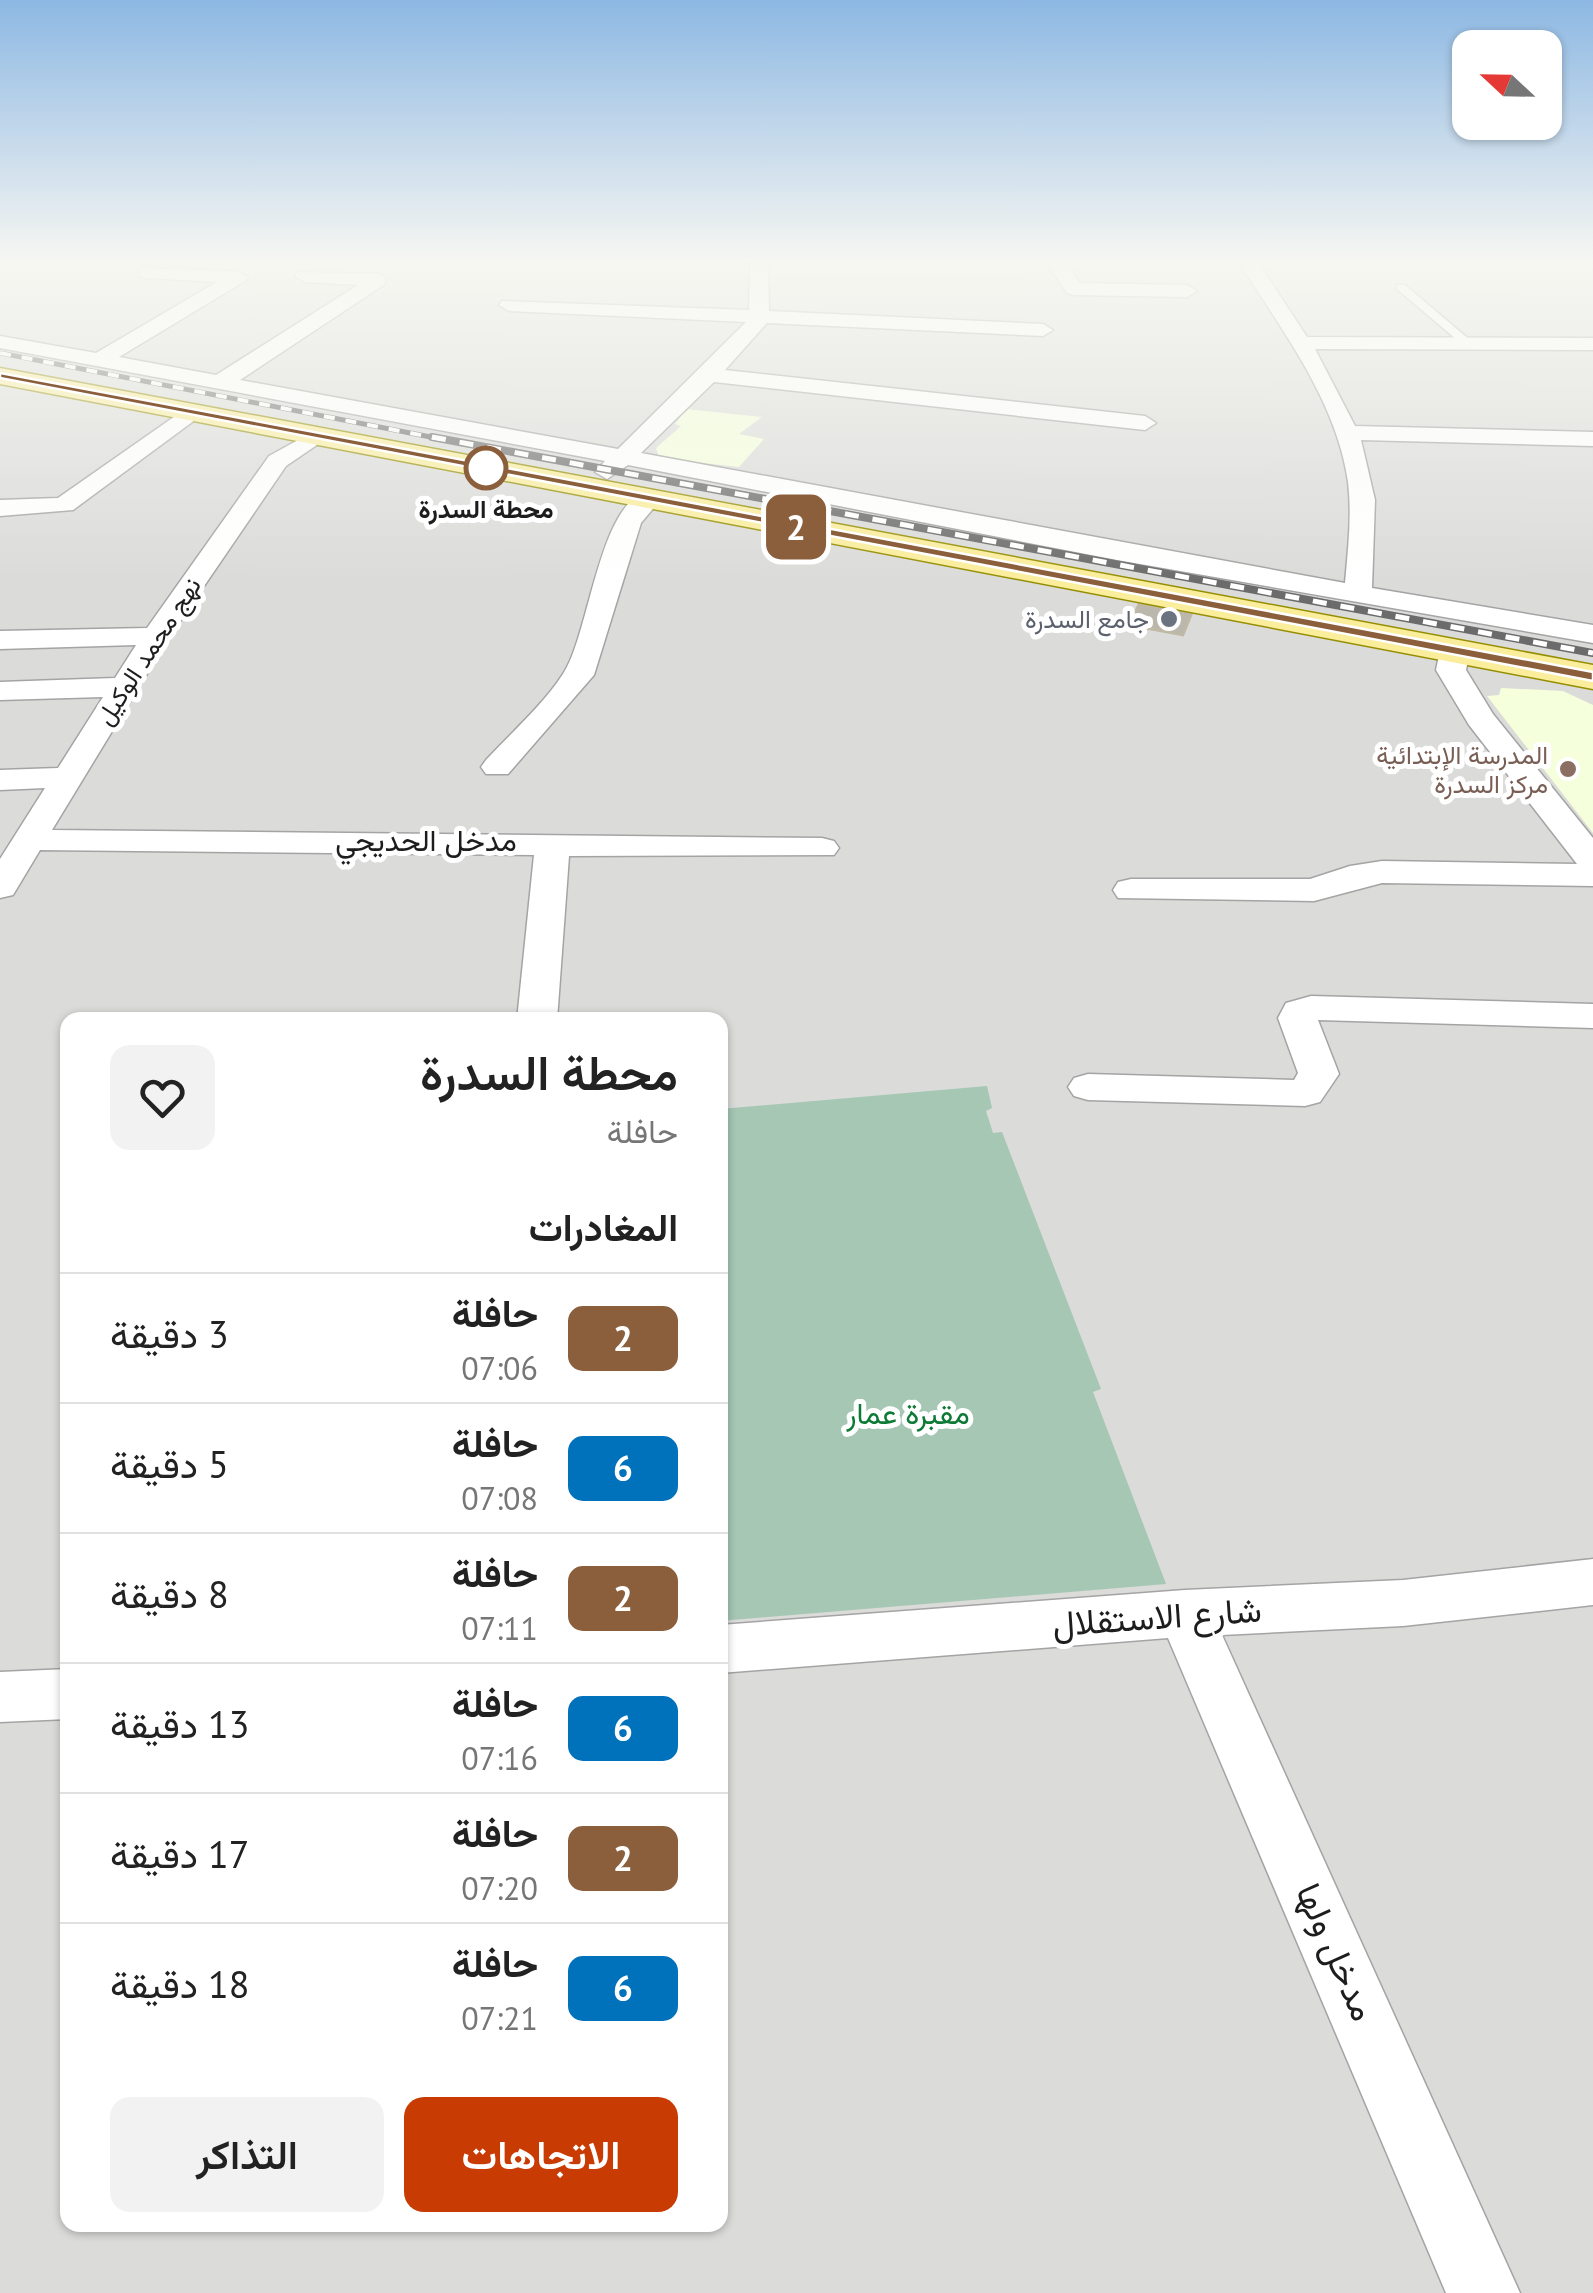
<!DOCTYPE html>
<html lang="ar">
<head>
<meta charset="utf-8">
<style>
	:root { --surface:#fff; --page:#f2f2f2; --text:#222; --muted:#767676; --line:#e0e0e0; --accent:#c83b03 }
	body { margin:0; font-family:"PT Sans",Vazirmatn,sans-serif; background:var(--page); color:var(--text); direction:rtl; height:100vh; display:flex; flex-direction:column; font-size:38px; white-space:nowrap }
	* { box-sizing:border-box; margin:0 }
	p { font-size:32px; color:var(--muted) }
	.icon { flex:none; width:55px; height:55px; fill:none; stroke:currentColor; stroke-width:2; stroke-linecap:round; stroke-linejoin:round }
	.map { position:relative; flex:1; overflow:hidden; direction:ltr }
	.details { position:absolute; left:60px; top:1012px; width:668px; height:1220px; display:flex; flex-direction:column; background:var(--surface); border-radius:20px; box-shadow:0 2px 8px #0004; direction:rtl }
	.details>* { flex:none }
	.badge { padding:0 20px; border-radius:15px; font-size:35px; line-height:65px }
	.needle { width:65px; rotate:292deg }
	.controls { position:absolute; left:1452px; top:30px; display:grid; gap:20px }
	.controls a { display:grid; place-items:center; width:110px; height:110px; border-radius:20px; background:var(--surface); box-shadow:0 2px 8px #0004; font-size:50px }
	.map>.badge { position:absolute; translate:-50% -50%; box-shadow:0 0 0 5px #fff }
	h2 { padding:0 50px; font-size:38px; line-height:90px }
	.round { display:grid; place-items:center; flex:none; width:105px; height:105px; border-radius:20px; background:var(--page) }
	.head { display:flex; align-items:center; justify-content:space-between; height:170px; padding:0 50px }
	h1 { font-size:48px; font-weight:600; line-height:75px }
	.primary-button { display:flex; gap:20px; margin-top:auto; padding:20px 50px }
	.primary-button a { flex:1; height:115px; border-radius:20px; background:var(--accent); color:#fff; font-size:40px; font-weight:600; line-height:115px; text-align:center }
	.primary-button a+a { background:var(--page); color:var(--text) }
	ul { padding:0; list-style:none }
	li { display:flex; align-items:center; gap:30px; height:130px; padding:0 50px; border-top:2px solid var(--line) }
	li div { flex:1 }
	li b { display:block; font-size:38px }
	li em { font-style:normal }
	li .badge { min-width:110px; font-weight:700; text-align:center }
	.map>svg:first-child { display:block }
</style>
</head>
<body>
<div class="map">
<svg width="1593" height="2293" viewBox="0 0 1593 2293">
	<rect width="100%" height="100%" fill="#eeeee3"/>
	<path fill="#dbdbda" fill-rule="evenodd" d="M 0,261 L 1593,261 L 1593,2293 L 0,2293 ZM 68,1020 L 720,1020 L 720,2225 L 68,2225 Z"/>
	<path fill="#f5ffdc" d="M 686,409 L 762,417 L 739,434 L 764,439 L 739,467 L 659,458 L 656,448 L 681,426 L 675,424 Z
		M 1501,688 L 1563,691 L 1593,705 L 1593,833 L 1487,696 L 1499,695 Z"/>
	<path fill="#a5c7b4" d="M 987,1086 L 992,1108 L 986,1111 L 993,1133 L 1002,1132 L 1101,1389 L 1093,1392 L 1166,1584 L 720,1621 L 720,1109 Z"/>
	<path fill="#bbb7ad" stroke="#c0b9a6" stroke-width="2.5" d="M 1139,604 L 1192,613 L 1183,635 L 1129,625 Z"/>
	<g fill="none" stroke-linecap="round" stroke-linejoin="round">
		<g stroke="#a4a4a4" stroke-width="3">
			<path id="lane" d="M 1397,285 L 1405,285 L 1471,341 L 1471,345 L 1463,345 L 1397,289 Z"/>
		</g>
		<g stroke="#a4a4a4" stroke-width="3">
			<path id="street" d="M 750,261 L 768,261 L 769,311 L 1043,324 L 1053,330 L 1043,336 L 767,323 L 725,370 L 1145,416 L 1156,423 L 1145,430 L 714,382 L 641,453 L 1345,583 C 1348,549 1352,515 1348,482 C 1337,402 1282,330 1238,261 L 1257,261 L 1307,337 L 1593,338 L 1593,350 L 1315,349 L 1355,426 L 1593,432 L 1593,446 L 1361,440 L 1375,500 L 1372,588 L 1593,625 L 1593,643 L 1117,560 L 628,465 L 607,479 L 595,472 L 605,461 L 0,348 L 0,336 L 96,353 L 217,282 L 146,278 L 139,276 L 139,268 L 238,271 L 248,277 L 245,281 L 119,357 L 216,375 L 358,285 L 305,282 L 295,276 L 298,272 L 378,274 L 385,276 L 385,284 L 240,380 L 618,449 L 746,322 L 509,311 L 499,305 L 502,301 L 749,310 Z
				M 1046,261 L 1065,261 L 1080,283 L 1187,285 L 1197,291 L 1187,297 L 1074,295 L 1067,293 Z
				M 1583,261 L 1593,261 L 1593,268 Z
				M 191,405 L 199,407 L 199,417 L 73,510 L 0,516 L 0,500 L 58,498 Z
				M 318,429 L 330,436 L 286,466 L 170,636 L 52,830 L 822,838 L 834,841 L 839,848 L 834,855 L 569,856 L 557,1020 L 517,1020 L 534,855 L 40,850 L 13,895 L 0,898 L 0,859 L 45,788 L 0,790 L 0,770 L 58,768 L 103,697 L 0,700 L 0,682 L 115,678 L 136,645 L 0,649 L 0,631 L 147,628 L 269,456 Z
				M 649,490 L 662,498 L 641,523 L 594,675 L 508,774 L 486,774 L 481,767 L 486,760 C 511,733 543,705 563,674 C 590,634 598,503 649,490 Z
				M 1455,641 L 1470,650 L 1466,670 L 1493,714 L 1593,838 L 1593,886 L 1382,883 L 1314,901 L 1118,898 L 1113,890 L 1118,882 L 1131,879 L 1310,879 L 1350,866 L 1382,861 L 1577,864 L 1469,725 L 1436,670 L 1440,650 Z
				M 1311,996 L 1593,1004 L 1593,1028 L 1318,1020 L 1339,1074 L 1320,1102 L 1305,1106 L 1088,1100 L 1074,1096 L 1068,1087 L 1074,1078 L 1088,1074 L 1294,1080 L 1298,1073 L 1278,1018 L 1286,1003 Z
				M 1593,1559 L 1593,1605 L 1403,1626 L 1222,1635 L 1520,2293 L 1446,2293 L 1168,1638 L 720,1673 L 720,1625 L 1185,1590 L 1403,1580 Z
				M 68,1669 L 68,1719 L 0,1722 L 0,1672 Z"/>
		</g>
		<g stroke="#958e02" stroke-width="3">
			<path id="primary" d="M 0,368 L 1593,665 L 1593,689 L 0,384 Z"/>
		</g>
		<use href="#lane" fill="#fff" fill-rule="evenodd"/>
		<use href="#street" fill="#fff" fill-rule="evenodd"/>
		<use href="#primary" fill="#faed9c" fill-rule="evenodd"/>
		<g stroke="#6b6b6b" stroke-width="5">
			<path id="rail-far1" d="M 0,353 L 446,440"/>
		</g>
		<g stroke="#6b6b6b" stroke-width="8">
			<path id="rail" d="M 432,437 L 1593,653"/>
		</g>
		<use href="#rail-far1" stroke="#fff" stroke-width="4" stroke-dasharray="11" stroke-linecap="butt"/>
		<use href="#rail" stroke="#fff" stroke-width="5" stroke-dasharray="14" stroke-linecap="butt"/>
	</g>
	<linearGradient id="sky" x2="0" y2="1"><stop stop-color="#8db8e3"/><stop offset="0.45" stop-color="#f7f7f2"/><stop offset="1" stop-color="#f7f7f2" stop-opacity="0"/></linearGradient>
	<rect width="1593" height="582" fill="url(#sky)"/>
	<path fill="#8b5e3c" stroke="#fff" stroke-width="2.5" d="M 0,373 L 1593,672 L 1593,681 L 0,378 Z"/>
	<circle fill="#fff" stroke="#8b5e3c" stroke-width="5" cx="486" cy="468" r="20"/>
	<circle fill="#6b7280" stroke="#fff" stroke-width="4" cx="1169" cy="619" r="10"/>
	<circle fill="#8d6e63" stroke="#fff" stroke-width="4" cx="1568" cy="769" r="10"/>
	<g text-anchor="middle" stroke-width="10" stroke-linejoin="round" paint-order="stroke">
		<g font-size="25" font-weight="bold" fill="#1d1d1d" stroke="#fff">
			<text x="486" y="518">محطة السدرة</text>
		</g>
		<g font-size="25" fill="#5b616d" stroke="#fff" text-anchor="end">
			<text x="1149" y="628">جامع السدرة</text>
		</g>
		<g font-size="25" fill="#1d1d1d" stroke="#fff">
			<text transform="translate(148 651) rotate(-57)" y="9">نهج محمد الوكيل</text>
		</g>
		<g font-size="25" fill="#785e54" stroke="#fff" text-anchor="end">
			<text x="1548" y="764">المدرسة الإبتدائية<tspan x="1548" dy="29">مركز السدرة</tspan></text>
		</g>
		<g font-size="30" fill="#1d1d1d" stroke="#fff">
			<text x="426" y="851">مدخل الحديجي</text>
		</g>
		<g font-size="30" fill="#0d7a35" stroke="#fff">
			<text x="908" y="1424">مقبرة عمار</text>
		</g>
		<g font-size="35" fill="#1d1d1d" stroke="#fff">
			<text transform="translate(1157 1617) rotate(-4)" y="12">شارع الاستقلال</text>
			<text transform="translate(1336 1952) rotate(66)" y="12">مدخل ولها</text>
		</g>
	</g>
</svg>
<div class="controls">
<a><svg class="needle" viewBox="-14 -14 28 28"><path d="M0-13l5 13h-10z" fill="#e53935"/><path d="M0 13l5-13h-10z" fill="#767676"/></svg></a>
</div>
<b class="badge" style="left:796px;top:527px;background:#8b5e3c;color:#fff">2</b>
<section class="details">
<div class="head"><div><h1>محطة السدرة</h1><p>حافلة</p></div><a class="round"><svg class="icon" aria-label="heart" viewBox="0 0 24 24"><path d="M12 20l-8-8c-3-5 5-10 8-4 3-6 11-1 8 4z"/></svg></a></div>
<h2>المغادرات</h2>
<ul>
<li><span class="badge" style="background:#8b5e3c;color:#fff">2</span><div><b>حافلة</b><p>07:06</p></div><em>3 دقيقة</em></li>
<li><span class="badge" style="background:#0072bc;color:#fff">6</span><div><b>حافلة</b><p>07:08</p></div><em>5 دقيقة</em></li>
<li><span class="badge" style="background:#8b5e3c;color:#fff">2</span><div><b>حافلة</b><p>07:11</p></div><em>8 دقيقة</em></li>
<li><span class="badge" style="background:#0072bc;color:#fff">6</span><div><b>حافلة</b><p>07:16</p></div><em>13 دقيقة</em></li>
<li><span class="badge" style="background:#8b5e3c;color:#fff">2</span><div><b>حافلة</b><p>07:20</p></div><em>17 دقيقة</em></li>
<li><span class="badge" style="background:#0072bc;color:#fff">6</span><div><b>حافلة</b><p>07:21</p></div><em>18 دقيقة</em></li>
</ul>
<div class="primary-button"><a>الاتجاهات</a><a>التذاكر</a></div>
</section>
</div>
</body>
</html>
